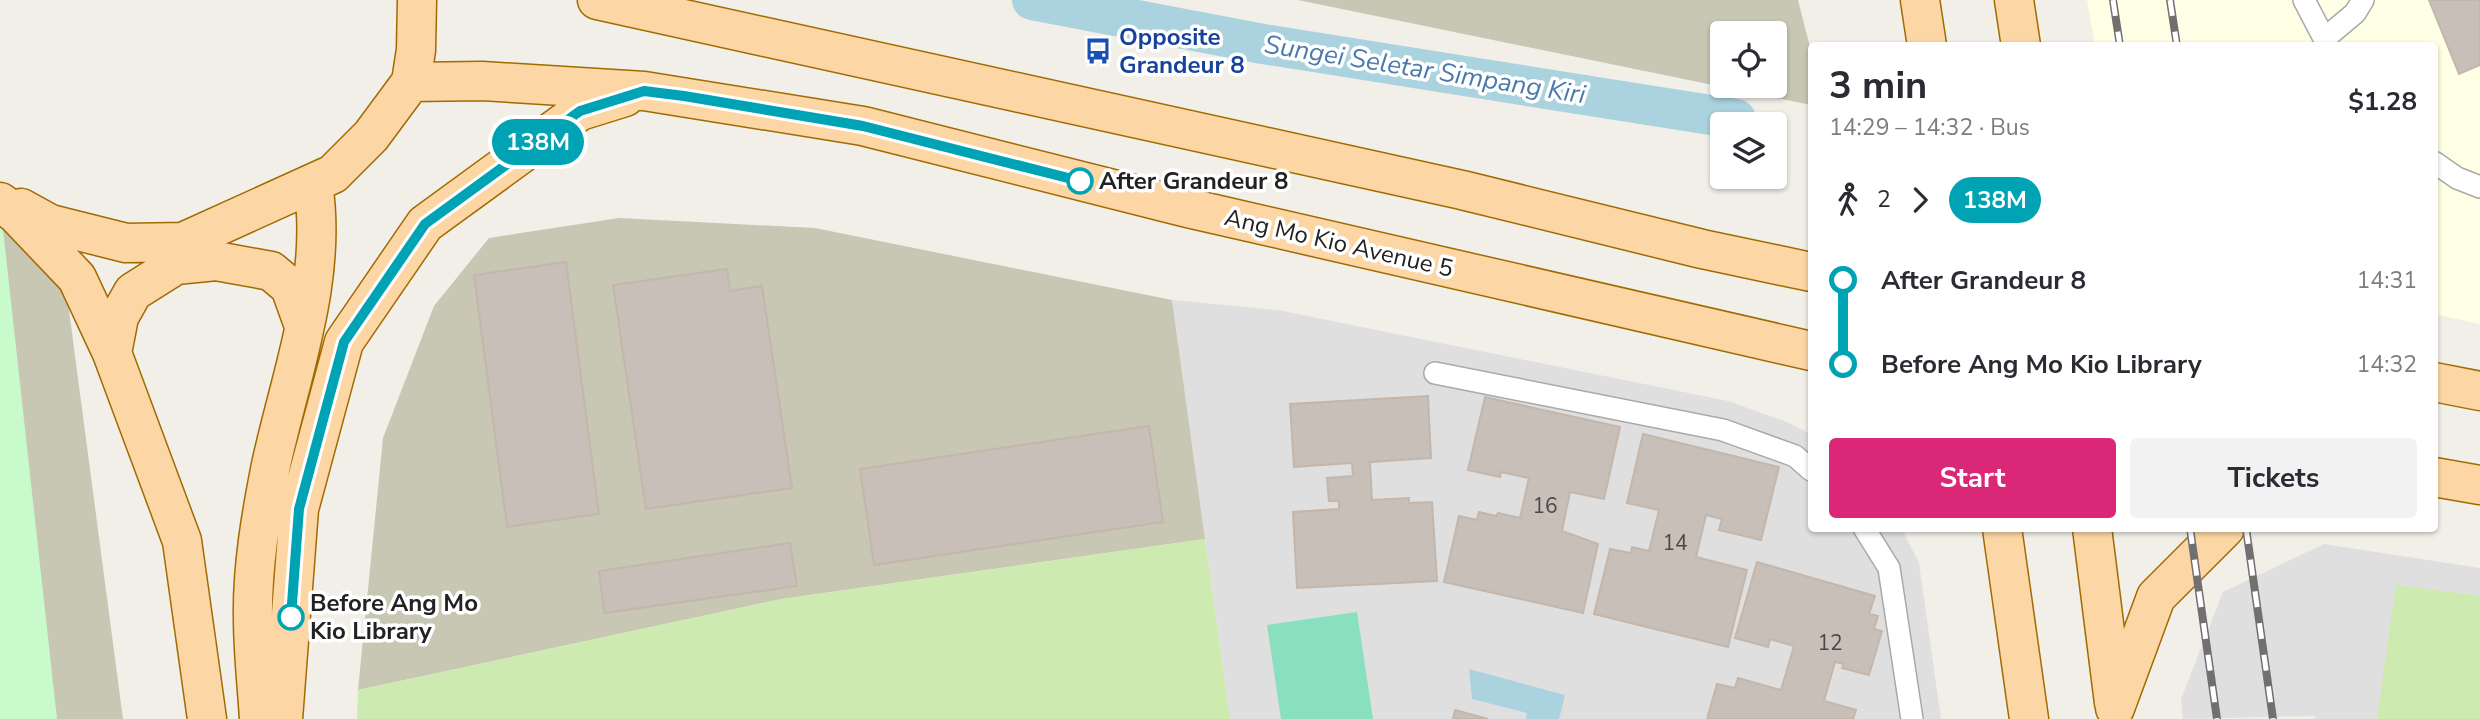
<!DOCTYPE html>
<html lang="en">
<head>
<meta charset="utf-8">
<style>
	:root { --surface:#fff; --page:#f2f2f3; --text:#2b2b33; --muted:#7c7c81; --accent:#db2777 }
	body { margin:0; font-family:"Nunito Sans",sans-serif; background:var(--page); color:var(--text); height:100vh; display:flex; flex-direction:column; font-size:26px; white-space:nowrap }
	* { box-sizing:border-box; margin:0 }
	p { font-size:23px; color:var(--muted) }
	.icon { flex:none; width:38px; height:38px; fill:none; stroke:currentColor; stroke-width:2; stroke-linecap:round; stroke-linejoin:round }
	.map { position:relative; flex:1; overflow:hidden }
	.sheet { position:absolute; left:1808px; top:42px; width:630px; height:490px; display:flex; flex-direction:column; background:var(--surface); border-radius:7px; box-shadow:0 2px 5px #0004 }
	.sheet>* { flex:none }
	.badge { padding:0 14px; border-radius:23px; font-size:24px; line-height:46px }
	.buttons { position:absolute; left:1710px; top:21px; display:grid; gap:14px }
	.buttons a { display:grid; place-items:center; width:77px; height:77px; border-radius:7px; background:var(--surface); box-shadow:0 2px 5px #0004; font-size:35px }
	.map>.badge { position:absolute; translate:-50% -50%; box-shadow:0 0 0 4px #fff }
	.legs { display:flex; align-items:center; gap:10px; height:77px; padding:0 21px; font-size:23px }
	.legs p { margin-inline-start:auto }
	.headline { display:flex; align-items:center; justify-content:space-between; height:119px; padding:0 21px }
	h1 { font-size:38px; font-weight:700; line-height:52px }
	.button { display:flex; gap:14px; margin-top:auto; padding:14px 21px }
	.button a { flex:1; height:80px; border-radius:7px; background:var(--accent); color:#fff; font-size:28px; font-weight:700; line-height:80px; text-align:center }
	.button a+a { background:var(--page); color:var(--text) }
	ul { padding:0 21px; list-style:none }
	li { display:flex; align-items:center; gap:24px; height:84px; font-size:26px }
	li i { display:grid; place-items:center; width:10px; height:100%; margin:0 9px; background:currentColor }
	li i::after { content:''; width:18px; height:18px; margin:-9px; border:5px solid; border-radius:50%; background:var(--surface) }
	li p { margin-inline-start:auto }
	li:first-child i { background:linear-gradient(#0000 50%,currentColor 0) }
	li:last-child i { background:linear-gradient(currentColor 50%,#0000 0) }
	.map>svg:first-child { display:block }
</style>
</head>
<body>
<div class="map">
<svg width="2480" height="719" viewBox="0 0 2480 719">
	<rect width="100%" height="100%" fill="#f2efe9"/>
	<path fill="#e0dfdf" d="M 1172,300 L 1278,310 L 1728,401 L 1787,422 L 1811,434 L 1811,528 L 1902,529 L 1919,563 L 1941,719 L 1230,719 Z
		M 2324,544 L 2480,568 L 2480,719 L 2315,719 L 2315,716 L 2183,719 L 2181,699 L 2223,592 Z"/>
	<path fill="#ffffe5" d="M 2087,0 L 2480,0 L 2480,324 L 2434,314 L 2434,46 L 2095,45 Z"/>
	<path fill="#c7c7b4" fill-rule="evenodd" d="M 1298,0 L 1798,0 L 1811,51 L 1811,105 ZM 1722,33 L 1774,33 L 1774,86 L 1722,86 Z
		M 56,212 L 123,719 L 0,719 L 0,215 Z
		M 619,218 L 815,228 L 1172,300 L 1205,539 L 782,599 L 358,690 L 383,438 L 434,306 L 489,238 Z"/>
	<path fill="#cdebb0" d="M 1205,539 L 1230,719 L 357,719 L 358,690 L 782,599 Z
		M 2396,585 L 2480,596 L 2480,719 L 2377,719 Z"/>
	<path fill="#c8facc" d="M 0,202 L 57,719 L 0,719 Z"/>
	<path fill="#88e0be" d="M 1357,612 L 1373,719 L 1281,719 L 1267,625 Z"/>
	<path fill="#aad3df" d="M 1469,669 L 1565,695 L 1559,719 L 1526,719 L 1527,713 L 1472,699 Z"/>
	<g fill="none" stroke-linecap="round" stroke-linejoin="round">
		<path stroke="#aad3df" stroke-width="40" d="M 1032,0 L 1263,44 L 1736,119"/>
	</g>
	<path fill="#c7bfb8" stroke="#c4b6ab" stroke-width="2" d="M 2429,0 L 2480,0 L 2480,65 L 2459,74 Z
		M 566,262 L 599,514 L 507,527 L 474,275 Z
		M 727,269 L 730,291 L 762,286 L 792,488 L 646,509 L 613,285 Z
		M 1428,396 L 1431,458 L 1370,462 L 1372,500 L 1409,498 L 1409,503 L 1432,502 L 1437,581 L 1297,588 L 1293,512 L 1339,509 L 1339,501 L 1329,501 L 1327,478 L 1353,476 L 1352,463 L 1294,467 L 1290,404 Z
		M 1485,397 L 1620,427 L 1604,499 L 1570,492 L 1562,531 L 1598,544 L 1583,613 L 1444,582 L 1459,516 L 1477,520 L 1479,512 L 1496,516 L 1498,513 L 1520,518 L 1529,478 L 1501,472 L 1500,477 L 1468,470 Z
		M 1149,426 L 1163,522 L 874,565 L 860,469 Z
		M 1643,434 L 1779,467 L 1761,540 L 1719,530 L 1722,519 L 1706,515 L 1696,557 L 1747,570 L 1728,647 L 1594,614 L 1610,549 L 1631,553 L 1632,547 L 1649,551 L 1659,510 L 1627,503 Z
		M 790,543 L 797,586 L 604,613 L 599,571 Z
		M 1757,562 L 1875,596 L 1869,614 L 1878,616 L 1874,629 L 1882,631 L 1869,675 L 1842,668 L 1844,664 L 1835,662 L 1824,701 L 1856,710 L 1853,719 L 1707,719 L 1717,684 L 1735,688 L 1738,678 L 1781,690 L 1794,646 L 1770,639 L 1768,647 L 1735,638 Z
		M 1455,710 L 1488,719 L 1453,719 Z"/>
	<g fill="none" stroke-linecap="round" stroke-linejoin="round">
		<g stroke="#a9a9a9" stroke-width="24">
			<path id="service" d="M 2304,0 L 2328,46
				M 2324,39 L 2355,13 L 2363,0
				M 2434,162 L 2457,178 L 2480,187
				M 1435,373 L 1723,430 L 1795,456 L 1811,470
				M 1864,528 L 1889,568 L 1912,719"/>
		</g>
		<g stroke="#a06b00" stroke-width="41">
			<path id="primary" d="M 597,0 L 1462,190 L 1702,249 L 1811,272
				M 1920,0 L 1927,46
				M 2014,0 L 2021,46
				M 411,82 L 482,81 L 644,91 L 863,126 L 1188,208 L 1811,351
				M 0,202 L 16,214 L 77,278 L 112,353 L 182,541 L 207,719
				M 21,208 L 50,224 L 126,243 L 183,242 L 333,174 L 371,136 L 411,82 L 416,50 L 417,0
				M 112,353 L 119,317 L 133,292 L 176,265 L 216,261 L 271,271 L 290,287 L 304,326
				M 2434,382 L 2480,391
				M 2434,477 L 2480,485
				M 2002,528 L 2029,719
				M 2092,528 L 2114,703
				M 2115,708 L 2156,597 L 2225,528
				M 259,719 C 257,686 253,652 253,618 C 252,568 261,515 271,465 C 291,373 328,279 313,184
				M 283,719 L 299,509 L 344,342 L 425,224 L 580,111 L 625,97"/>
		</g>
		<use href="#service" stroke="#fff" stroke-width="21"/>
		<use href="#primary" stroke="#fcd6a4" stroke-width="38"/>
		<g stroke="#707070" stroke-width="8">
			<path id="rail" d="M 2113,0 L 2120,46
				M 2170,0 L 2177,46
				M 2190,528 L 2217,719
				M 2246,528 L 2273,719"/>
		</g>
		<use href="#rail" stroke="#fff" stroke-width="5" stroke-dasharray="16" stroke-linecap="butt"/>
	</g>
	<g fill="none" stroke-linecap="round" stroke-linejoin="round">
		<g stroke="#fff" stroke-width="16">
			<path id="line-1" d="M 291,617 L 299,509 L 344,342 L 425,224 L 580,111 L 644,91 L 684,96 L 863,126 L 1080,181"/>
		</g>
		<use href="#line-1" stroke="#00a3b4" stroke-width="10"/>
	</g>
	<defs>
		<g id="bus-bare" transform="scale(2.1)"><path d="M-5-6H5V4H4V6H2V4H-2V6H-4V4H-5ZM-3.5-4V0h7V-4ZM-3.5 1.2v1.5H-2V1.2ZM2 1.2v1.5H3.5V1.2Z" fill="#1a4fb4" stroke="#fff" stroke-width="2.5" paint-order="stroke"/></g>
	</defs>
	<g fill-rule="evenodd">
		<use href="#bus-bare" x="1098" y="51"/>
	</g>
	<g fill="#fff" stroke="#00a3b4" stroke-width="3.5">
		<circle cx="1080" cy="181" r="12"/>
		<circle cx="291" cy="617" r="12"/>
	</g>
	<g text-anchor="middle" stroke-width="7" stroke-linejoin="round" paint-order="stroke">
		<g font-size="21" fill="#4b4948">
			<text x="1545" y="513">16</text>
			<text x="1675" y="550">14</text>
			<text x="1830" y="650">12</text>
		</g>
		<g font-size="24" font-weight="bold" fill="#164399" stroke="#fff" text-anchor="start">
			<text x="1119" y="45">Opposite<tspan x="1119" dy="28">Grandeur 8</tspan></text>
		</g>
		<g font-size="24" font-weight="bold" fill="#222" stroke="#fff" text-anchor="start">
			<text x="1099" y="189">After Grandeur 8</text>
			<text x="310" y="611">Before Ang Mo<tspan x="310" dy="28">Kio Library</tspan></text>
		</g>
		<g font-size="24" fill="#222" stroke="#fff">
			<text transform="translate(1339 243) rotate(13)" y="8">Ang Mo Kio Avenue 5</text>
		</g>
		<g font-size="26" font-style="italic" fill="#4a7aab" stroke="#fff">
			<text transform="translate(1425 69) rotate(9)" y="9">Sungei Seletar Simpang Kiri</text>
		</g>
	</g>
</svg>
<div class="buttons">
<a><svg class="icon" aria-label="locate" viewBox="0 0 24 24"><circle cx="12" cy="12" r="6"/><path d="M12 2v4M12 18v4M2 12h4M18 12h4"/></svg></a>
<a><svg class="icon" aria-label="layers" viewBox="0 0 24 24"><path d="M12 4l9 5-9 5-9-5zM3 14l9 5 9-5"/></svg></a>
</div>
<b class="badge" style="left:538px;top:142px;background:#00a3b4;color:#fff">138M</b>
<section class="sheet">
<div class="headline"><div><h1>3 min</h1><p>14:29 – 14:32 · Bus</p></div><b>$1.28</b></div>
<div class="legs"><svg class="icon" aria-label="walk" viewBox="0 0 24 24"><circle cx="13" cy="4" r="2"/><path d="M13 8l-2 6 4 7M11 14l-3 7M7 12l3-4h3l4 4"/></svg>2<svg class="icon" aria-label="forward" viewBox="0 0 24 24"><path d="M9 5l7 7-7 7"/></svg><b class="badge" style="background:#00a3b4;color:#fff">138M</b></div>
<ul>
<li><i style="color:#00a3b4"></i><b>After Grandeur 8</b><p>14:31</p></li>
<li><i style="color:#00a3b4"></i><b>Before Ang Mo Kio Library</b><p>14:32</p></li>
</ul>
<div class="button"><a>Start</a><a>Tickets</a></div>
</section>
</div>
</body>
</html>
